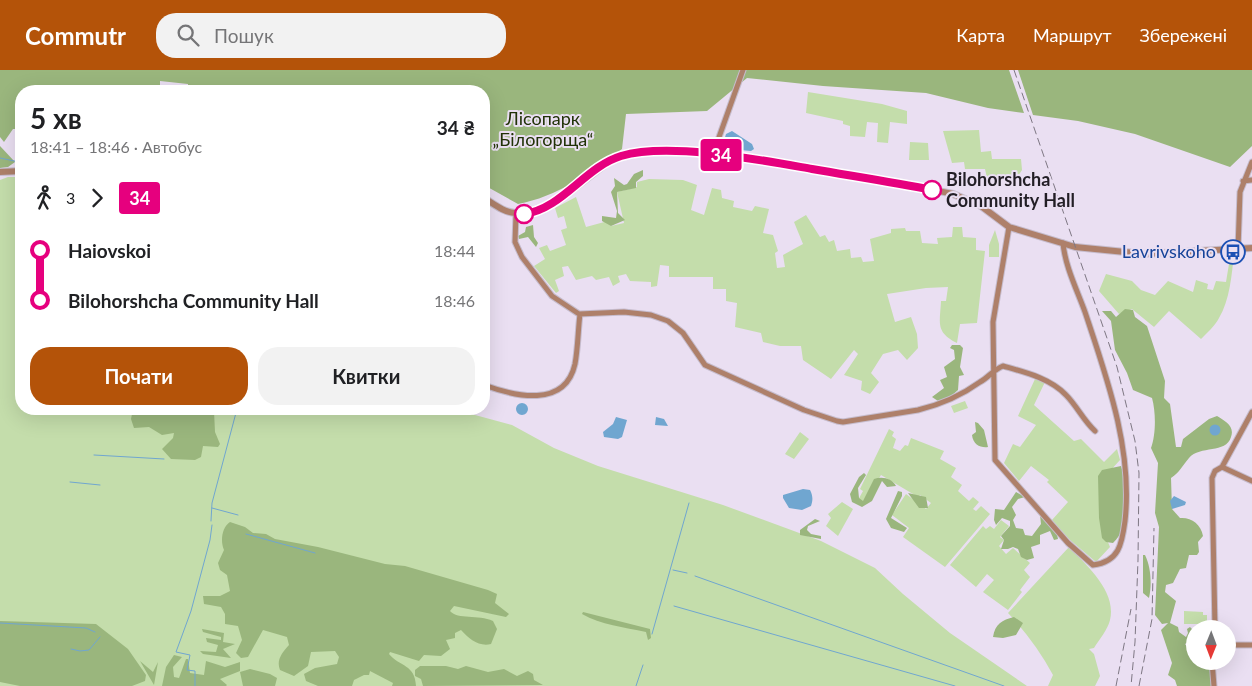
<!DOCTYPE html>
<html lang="uk">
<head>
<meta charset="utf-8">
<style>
	:root { --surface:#fff; --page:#f2f2f2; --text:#202124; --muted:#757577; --accent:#b45309 }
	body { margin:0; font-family:Lato,sans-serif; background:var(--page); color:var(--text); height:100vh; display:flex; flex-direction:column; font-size:19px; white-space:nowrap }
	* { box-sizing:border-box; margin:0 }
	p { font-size:16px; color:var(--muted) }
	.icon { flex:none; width:28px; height:28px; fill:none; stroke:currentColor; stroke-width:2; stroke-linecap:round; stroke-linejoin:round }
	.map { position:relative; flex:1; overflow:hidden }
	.sheet { position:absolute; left:15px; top:15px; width:475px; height:330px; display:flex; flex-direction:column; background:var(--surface); border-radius:20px; box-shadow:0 5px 20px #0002 }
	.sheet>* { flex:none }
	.badge { padding:0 10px; border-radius:4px; font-size:18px; line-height:32px }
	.needle { width:32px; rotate:181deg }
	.tools { position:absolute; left:1186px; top:550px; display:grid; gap:10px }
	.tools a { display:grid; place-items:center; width:50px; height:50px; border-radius:50%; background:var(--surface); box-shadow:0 5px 20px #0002; font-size:25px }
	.map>.badge { position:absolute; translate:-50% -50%; box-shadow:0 0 0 2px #fff }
	.legs { display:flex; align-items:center; gap:8px; height:55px; padding:0 15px; font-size:16px }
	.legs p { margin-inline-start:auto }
	.overview { display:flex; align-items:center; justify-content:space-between; height:85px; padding:0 15px }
	h1 { font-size:28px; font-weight:700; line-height:38px }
	.primary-button { display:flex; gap:10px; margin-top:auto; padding:10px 15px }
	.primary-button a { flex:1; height:58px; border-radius:20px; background:var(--accent); color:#fff; font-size:20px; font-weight:700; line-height:58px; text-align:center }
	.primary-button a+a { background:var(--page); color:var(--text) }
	ul { padding:0 15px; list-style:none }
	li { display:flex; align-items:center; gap:18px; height:50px; font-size:19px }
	li i { display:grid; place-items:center; width:8px; height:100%; margin:0 6px; background:currentColor }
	li i::after { content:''; width:12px; height:12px; margin:-6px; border:4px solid; border-radius:50%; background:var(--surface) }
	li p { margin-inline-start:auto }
	li:first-child i { background:linear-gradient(#0000 50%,currentColor 0) }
	li:last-child i { background:linear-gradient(currentColor 50%,#0000 0) }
	header { display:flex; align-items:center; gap:30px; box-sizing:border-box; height:70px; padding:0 25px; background:var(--accent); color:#fff }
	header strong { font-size:24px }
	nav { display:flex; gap:28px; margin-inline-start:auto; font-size:18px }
	.search { width:350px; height:45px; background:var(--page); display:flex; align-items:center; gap:12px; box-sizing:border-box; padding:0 18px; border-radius:20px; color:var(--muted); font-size:19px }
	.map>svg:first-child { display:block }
</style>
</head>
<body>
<header>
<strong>Commutr</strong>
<div class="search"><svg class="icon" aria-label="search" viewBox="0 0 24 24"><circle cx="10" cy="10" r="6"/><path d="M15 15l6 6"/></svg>Пошук</div>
<nav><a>Карта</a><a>Маршрут</a><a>Збережені</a></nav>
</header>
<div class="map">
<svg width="1252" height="616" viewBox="0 0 1252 616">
	<rect width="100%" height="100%" fill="#eadff2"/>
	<path fill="#c4ddab" d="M 808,22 L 882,34 L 907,41 L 907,54 L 890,52 L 888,73 L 877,72 L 878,53 L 867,52 L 865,67 L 850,66 L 850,56 L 843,54 L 843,51 L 806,43 Z
		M 979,60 L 981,82 L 991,81 L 992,89 L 1021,89 L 1022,100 L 1016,109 L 987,108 L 985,99 L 965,99 L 964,92 L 952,93 L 943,61 Z
		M 910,72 L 928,73 L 929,90 L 909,90 Z
		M 8,107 L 21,107 L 21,339 L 453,339 L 512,355 L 554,378 L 598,396 L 723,435 L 821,471 L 875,498 L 903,524 L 950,563 L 1027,616 L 0,616 L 0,110 Z
		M 649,109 L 683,110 L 697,115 L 691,140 L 704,145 L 712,118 L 721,120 L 722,128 L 734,131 L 733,137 L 752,141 L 755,136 L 769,139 L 763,163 L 773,165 L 778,181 L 775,183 L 777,198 L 785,197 L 783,185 L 803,174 L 794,152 L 806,145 L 820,167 L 825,165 L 829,172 L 834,170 L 837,181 L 850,179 L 851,188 L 861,187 L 863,192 L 874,191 L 870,169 L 891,163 L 891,159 L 905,158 L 906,161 L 920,161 L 922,173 L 938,174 L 937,168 L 952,167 L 953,157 L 962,157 L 963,167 L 976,168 L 976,180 L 985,181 L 977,253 L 960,254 L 957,273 C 935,262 940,253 941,231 L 946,231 L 948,217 L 926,218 L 887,224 L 895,252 L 911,247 L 917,264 L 918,278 L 907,290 L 898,280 L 883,284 L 871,303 L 879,312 L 870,324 L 861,320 L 862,311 L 844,305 L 858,284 L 854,280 L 831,309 L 803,290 L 801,276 L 780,276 L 763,272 L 761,263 L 735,257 L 737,233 L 726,231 L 726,219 L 713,219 L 713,207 L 669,207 L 669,196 L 660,195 L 657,216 L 651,217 L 651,212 L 630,211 L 626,204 L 618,206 L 620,212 L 613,216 L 609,207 L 596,210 L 592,206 L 576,210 L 568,196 L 562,197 L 564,206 L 555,210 L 559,221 L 556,223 L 534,196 L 545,189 L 539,178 L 547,175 L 550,181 L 566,175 L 561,160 L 567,158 L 564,146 L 558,148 L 555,138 L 576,127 L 586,157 L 608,151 L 611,156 L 624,153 L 617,122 L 637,117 L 637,112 Z
		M 995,160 L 999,174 L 999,187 L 989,187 L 989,175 Z
		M 1231,182 L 1234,183 C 1232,203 1230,230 1219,248 C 1215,256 1207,263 1201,269 L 1169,241 L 1154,257 L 1132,239 L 1119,244 L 1099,221 L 1106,204 L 1132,211 L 1141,220 L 1155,225 L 1168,211 L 1193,222 L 1196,210 L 1208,214 L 1207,219 L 1213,220 L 1216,211 L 1226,212 Z
		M 1035,309 L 1045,312 L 1034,335 L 1074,371 L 1081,369 L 1104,392 L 1117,379 L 1120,390 C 1115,396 1106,404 1103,412 C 1094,433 1102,457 1110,477 L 1096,492 L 1069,469 L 1052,450 L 1068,432 L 1047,412 L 1049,410 L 1031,396 L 1019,411 L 1004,393 L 1013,374 L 1020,377 L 1036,355 L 1018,346 Z
		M 965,331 L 968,338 L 954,343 L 951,336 Z
		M 889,359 L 894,362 L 892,366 L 896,369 L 893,378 L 900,381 L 905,375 L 908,376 L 911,368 L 944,381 L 940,389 L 956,398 L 951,407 L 962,415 L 958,421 L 969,431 L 973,427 L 979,432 L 973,439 L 976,441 L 981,436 L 990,444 L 945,497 L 903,467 L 909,458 L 892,445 L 906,424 L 926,439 L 931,433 L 920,425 L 918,427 L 881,405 L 864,433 L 858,430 L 863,421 L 860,419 Z
		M 800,362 L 809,369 L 794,389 L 785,384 Z
		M 842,432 L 853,439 L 838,466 L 826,456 L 831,448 L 828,444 Z
		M 1001,450 L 1009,456 L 1000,467 L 1004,470 L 999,476 L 1006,484 L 1013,478 L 1030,493 L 1024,500 L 1030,507 L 1020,520 L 1022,522 L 1008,540 L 983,522 L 994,510 L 987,504 L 976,517 L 950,495 L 983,456 L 986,459 L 990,456 L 994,459 Z
		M 1069,477 C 1086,495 1117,521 1110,550 C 1108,559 1099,570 1094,578 L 1089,579 L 1094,584 L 1100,606 L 1095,616 L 1048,616 L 1053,605 C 1041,583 1026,562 1008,543 Z
		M 1184,541 L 1203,542 L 1203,545 L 1207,545 L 1207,554 L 1184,554 Z"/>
	<path fill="#9ab67d" d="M 0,0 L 1009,0 L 1024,43 L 988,38 L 926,23 L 823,16 L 747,8 L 707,41 L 626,44 L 622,79 C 592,103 556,127 518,134 L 484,115 L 484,21 L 188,21 L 188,14 L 160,11 L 160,21 L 21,21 L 21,59 L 13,59 L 4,72 L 0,67 Z
		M 1018,0 L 1252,0 L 1252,76 L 1230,97 L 1135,64 L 1078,51 L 1033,45 Z
		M 0,76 L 15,92 L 8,97 L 0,98 Z
		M 643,100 L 643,106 L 636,112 L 636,118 L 617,122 L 618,143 L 625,150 L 611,156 L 602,151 L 602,146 L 616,148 L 617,141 L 611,122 L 615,116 L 614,108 L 624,115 L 627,114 L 634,104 Z
		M 533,155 L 534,167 L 538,173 L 536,177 L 528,167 L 519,169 L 518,166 L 525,162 L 526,157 Z
		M 1125,239 L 1133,240 L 1135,247 L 1147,256 L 1165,311 L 1164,328 L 1170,334 L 1176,377 L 1181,377 L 1183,369 L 1209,349 L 1217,346 C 1225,351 1235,356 1231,367 C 1226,384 1200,375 1189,388 C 1182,396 1180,402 1171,408 L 1172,439 L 1180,448 C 1191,447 1201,454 1203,466 L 1198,472 L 1199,482 L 1197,485 L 1189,485 L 1186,498 L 1180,499 L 1173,513 L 1166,515 L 1165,522 L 1176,531 L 1170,553 L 1178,557 L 1179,562 L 1186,567 L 1188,563 L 1187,559 L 1190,557 L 1193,560 L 1195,568 L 1185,574 L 1188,578 L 1195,580 L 1195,591 L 1210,591 L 1212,616 L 1177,616 L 1175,610 L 1168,605 L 1172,593 L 1161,560 L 1168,553 L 1162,554 L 1155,545 L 1159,457 L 1155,443 L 1158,393 L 1151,378 C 1156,365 1156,342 1152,328 L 1133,320 L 1127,303 L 1115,280 L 1111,251 L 1102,241 L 1111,241 L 1116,247 Z
		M 952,275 L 960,275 L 963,278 L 960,297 L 964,305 L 959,306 L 958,320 L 950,327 L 938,331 L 932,327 L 944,318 L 940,310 L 947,307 L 944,297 L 955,289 L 954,280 L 950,278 Z
		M 138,339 L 219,339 L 214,341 L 215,362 L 220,374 L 218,377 L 203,376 L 201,387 L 195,390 L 171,389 L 162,379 L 173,368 L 174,363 L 162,365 L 149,357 L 134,358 L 131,349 L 132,344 L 138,342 Z
		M 975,352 L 978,353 L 984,360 L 988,377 C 981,378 973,375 972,365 L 976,362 Z
		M 1121,396 C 1128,418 1131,457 1113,473 L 1106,472 L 1102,468 L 1099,448 L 1098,406 L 1102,400 Z
		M 864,403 L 866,405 L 858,418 L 859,428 L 863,431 L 874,409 C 882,406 892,408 896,416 L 887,417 L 882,411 L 872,431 L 862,437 L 852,432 L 850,424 L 859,407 Z
		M 898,421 L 902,422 L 902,426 L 891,448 L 907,458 L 904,462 L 891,458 L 886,449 Z
		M 1016,422 L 1025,427 L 1018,429 L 1012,437 L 1016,445 L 1013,450 L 1016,458 L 1023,459 L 1025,465 L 1032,466 L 1041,454 L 1040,445 L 1056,460 L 1058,469 L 1054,470 L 1050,461 L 1040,465 L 1040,474 L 1031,477 L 1034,488 L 1027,490 L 1021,487 L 1018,479 L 1013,477 L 1008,479 L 1001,479 L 1004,470 L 1001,466 L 1010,456 L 1010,451 L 1002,448 L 996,455 L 994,450 L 995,439 L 1004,440 Z
		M 908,423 L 926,427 L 928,438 L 919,438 Z
		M 815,449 L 820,451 L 808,456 L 807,460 L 811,464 L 821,466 L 821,469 L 800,465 L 800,460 Z
		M 230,452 L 245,457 L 253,463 L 266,464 L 275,469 L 318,477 L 385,494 L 405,496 L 488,520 L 497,524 L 495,533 L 509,544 L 506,547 L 454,536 L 450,541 C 458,550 478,544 493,551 L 497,559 L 491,574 C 479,577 469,569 461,560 L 455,563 L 455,568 L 446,570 L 450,579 L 441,586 L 424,585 L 419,591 L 390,582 L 389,584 C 400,597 415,594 416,616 L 392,616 L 393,613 L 370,601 L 369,605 L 364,605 L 354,610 L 352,616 L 318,616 L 306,611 L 304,604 L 315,598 L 337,594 L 339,587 L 335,581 L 311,582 L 308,596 L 294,606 L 280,600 C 276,590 282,583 289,575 L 287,567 L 263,560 L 248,587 L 241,588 L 236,583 L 242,570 L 238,556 L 225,554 L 225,544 L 221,537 L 204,534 L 203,526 L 220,526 L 230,521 L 227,505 L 220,500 L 218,493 L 224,480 C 220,471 222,457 230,452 Z
		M 1143,485 L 1145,485 C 1151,497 1152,515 1149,528 L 1143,523 Z
		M 583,542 L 650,559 L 651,568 L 648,570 L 646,562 C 624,557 601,555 582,544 Z
		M 1014,547 L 1023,553 L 1016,565 L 1003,568 L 993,567 C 995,554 1002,550 1014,547 Z
		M 0,551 L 96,554 L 128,579 L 146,605 L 145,611 L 132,616 L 20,616 L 0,612 Z
		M 202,559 L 224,563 L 223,572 L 235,574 L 223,579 L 231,588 L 203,584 L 200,581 L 216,582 L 218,575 L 207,572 L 206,568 L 221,570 L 221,567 L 203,562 Z
		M 174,585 L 182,587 L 173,597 L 174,607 L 179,608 L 186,589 L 188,589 L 190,603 L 204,605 L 206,591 L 225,597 L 240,592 L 240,601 L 220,609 L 227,615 L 226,616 L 162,616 L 166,597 Z
		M 140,591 L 153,602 L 158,592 L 154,615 Z
		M 420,596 L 446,596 L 458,599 L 466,596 L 488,602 L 504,599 L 517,606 L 528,601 L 533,604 L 534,610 L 543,615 L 423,616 L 421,609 L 415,606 L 415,600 Z
		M 250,599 L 270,604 L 277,608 L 275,616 L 243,616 L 240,602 Z"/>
	<path fill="#70a6d0" d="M 732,61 L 752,74 L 754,79 L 751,81 L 729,79 L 723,74 L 726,64 Z
		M516 339a6 6 0 1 1 12 0a6 6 0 1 1-12 0Z
		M 616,347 L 627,350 L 622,367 L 618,369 L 604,367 L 603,362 L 613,354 Z
		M 656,347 L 664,349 L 668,356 L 655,355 Z
		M1209.5 360a5.5 5.5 0 1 1 11 0a5.5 5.5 0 1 1-11 0Z
		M 803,419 L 810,420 C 813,426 813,430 811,436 L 802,440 L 789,438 L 783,428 L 783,425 Z
		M 1174,426 L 1186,432 L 1185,435 L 1172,439 L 1170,431 Z"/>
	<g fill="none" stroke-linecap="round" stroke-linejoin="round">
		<path stroke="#70a6d0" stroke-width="1" d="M 0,88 L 19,92
			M 584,105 L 601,92
			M 94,385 L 164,389
			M 70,412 L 100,415
			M 212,438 L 238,445
			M 211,451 L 212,433 L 237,339
			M 246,464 L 315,483
			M 673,500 L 687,503
			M 695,506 L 1004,616
			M 674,536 L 955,616
			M 0,553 L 86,558 L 95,562
			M 652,564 L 689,433
			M 71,579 L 80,581 L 89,580 L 100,567
			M 195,616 L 195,601 L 187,600 L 190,585 L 176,582 L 191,541 L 210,470 L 212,455
			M 636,616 L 643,595"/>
		<g stroke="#c6bccd" stroke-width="7">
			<path id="minor" d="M 713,84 L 743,0
				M 1243,111 L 1252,110
				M 516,144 L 515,172 L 522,187 L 552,226 L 579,244 L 624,242 L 651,245 L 668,251 L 683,263 L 705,295 L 804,340 L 837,351 L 843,352 L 918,340 C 939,335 962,325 980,312 C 989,307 993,300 1003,296 C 1024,302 1050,308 1066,325 C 1077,336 1083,350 1095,361
				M 1009,157 L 993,252 L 995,390 L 1068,473 L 1093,495 C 1119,492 1122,474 1125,451 C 1133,380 1107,308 1085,242 C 1077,220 1065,196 1063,173
				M 1238,179 L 1240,122 L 1252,92
				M 484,315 C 514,326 565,339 575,294 C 578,278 578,260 580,244
				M 1222,397 L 1252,411
				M 1215,559 L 1212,408 L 1215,401 L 1222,397 L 1252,342
				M 1228,575 L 1252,575
				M 1212,591 L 1214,616"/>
		</g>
		<g stroke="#c6bccd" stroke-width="8">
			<path id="tertiary" d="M 0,102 L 21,101
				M 484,128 C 494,134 503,142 515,143 C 545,148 587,106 612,90 C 666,69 758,90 815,99 C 861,107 907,114 953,124 L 981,136 L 1009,157 L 1075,177 L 1145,184 L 1252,178"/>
		</g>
		<use href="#minor" stroke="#ae806a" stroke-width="5"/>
		<use href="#tertiary" stroke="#ae806a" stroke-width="6"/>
		<path stroke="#7e7783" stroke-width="1" stroke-dasharray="8 4" stroke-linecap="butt" d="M 1014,0 L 1117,297 L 1135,371 L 1139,403 L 1138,490 L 1135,572 L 1131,616
			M 1116,616 L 1131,539
			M 1139,616 L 1152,549 L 1154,458"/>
	</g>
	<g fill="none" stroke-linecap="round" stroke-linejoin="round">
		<g stroke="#fff" stroke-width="11">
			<path id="line-1" d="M 524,144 C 562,139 585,97 621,86 C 669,72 761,90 812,99 C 852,106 892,112 932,120"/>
		</g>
		<use href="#line-1" stroke="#e6007e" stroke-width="8"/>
	</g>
	<defs>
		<g id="bus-ring" transform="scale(1.25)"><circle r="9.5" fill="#eadff2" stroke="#1a4fb4" stroke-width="1.5"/><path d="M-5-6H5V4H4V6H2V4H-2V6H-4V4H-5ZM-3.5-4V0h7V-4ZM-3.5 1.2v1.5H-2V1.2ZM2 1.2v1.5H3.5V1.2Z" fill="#1a4fb4"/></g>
	</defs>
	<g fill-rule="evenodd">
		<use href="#bus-ring" x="1233" y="182"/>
	</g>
	<g fill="#fff" stroke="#e6007e" stroke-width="2.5">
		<circle cx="932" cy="120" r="9"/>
		<circle cx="524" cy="144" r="9"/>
	</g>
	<g text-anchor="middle" stroke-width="4" stroke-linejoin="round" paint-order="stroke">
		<g font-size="18" fill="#213207" stroke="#eadff2">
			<text x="543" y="55">Лісопарк<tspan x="543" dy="21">„Білогорща“</tspan></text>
		</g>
		<g font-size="18" font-weight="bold" fill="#221e25" stroke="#eadff2" text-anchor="start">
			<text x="946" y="116">Bilohorshcha<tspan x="946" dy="21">Community Hall</tspan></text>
		</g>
		<g font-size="18" fill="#164399" stroke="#eadff2" text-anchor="end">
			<text x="1216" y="188">Lavrivskoho</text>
		</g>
	</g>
</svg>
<div class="tools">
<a><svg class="needle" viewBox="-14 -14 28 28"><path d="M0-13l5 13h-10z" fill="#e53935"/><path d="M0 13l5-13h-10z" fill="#757577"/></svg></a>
</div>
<b class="badge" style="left:721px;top:85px;background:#e6007e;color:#fff">34</b>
<section class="sheet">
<div class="overview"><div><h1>5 хв</h1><p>18:41 – 18:46 · Автобус</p></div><b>34 ₴</b></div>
<div class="legs"><svg class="icon" aria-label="walk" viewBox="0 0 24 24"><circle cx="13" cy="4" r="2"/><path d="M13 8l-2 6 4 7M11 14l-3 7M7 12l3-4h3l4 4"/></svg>3<svg class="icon" aria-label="forward" viewBox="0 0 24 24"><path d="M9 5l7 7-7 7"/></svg><b class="badge" style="background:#e6007e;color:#fff">34</b></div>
<ul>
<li><i style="color:#e6007e"></i><b>Haiovskoi</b><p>18:44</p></li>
<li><i style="color:#e6007e"></i><b>Bilohorshcha Community Hall</b><p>18:46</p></li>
</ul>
<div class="primary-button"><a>Почати</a><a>Квитки</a></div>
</section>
</div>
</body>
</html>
